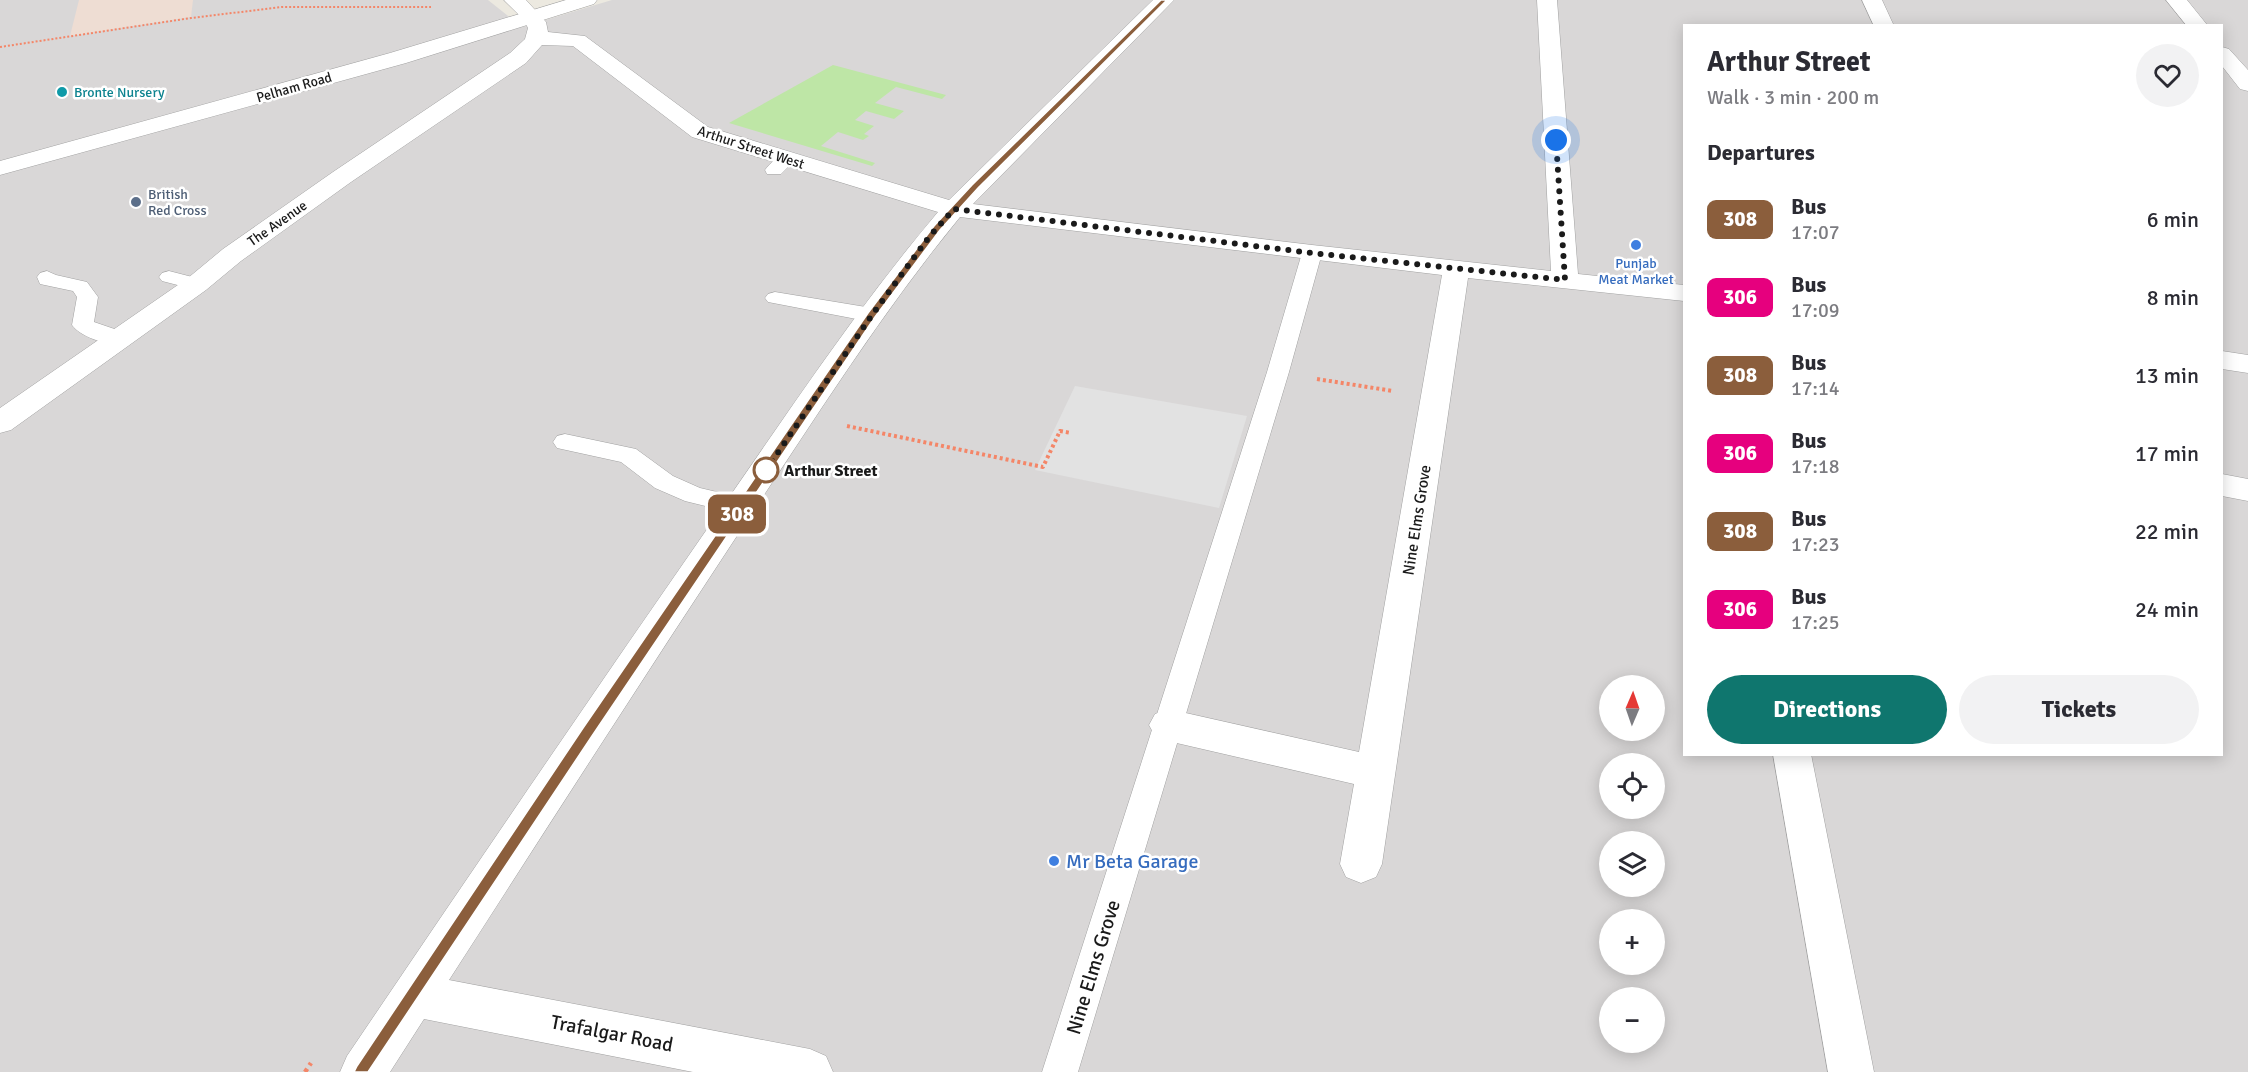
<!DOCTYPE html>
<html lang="en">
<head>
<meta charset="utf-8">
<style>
	:root { --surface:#fff; --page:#f2f2f3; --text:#2b2b33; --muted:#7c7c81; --accent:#0f766e }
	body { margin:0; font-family:Signika,sans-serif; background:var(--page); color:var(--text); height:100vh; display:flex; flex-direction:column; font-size:22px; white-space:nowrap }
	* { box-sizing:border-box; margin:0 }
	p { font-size:20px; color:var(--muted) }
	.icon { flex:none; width:33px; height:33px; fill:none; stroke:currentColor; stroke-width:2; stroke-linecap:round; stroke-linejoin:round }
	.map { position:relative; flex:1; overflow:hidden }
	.details { position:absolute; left:1683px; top:24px; width:540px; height:732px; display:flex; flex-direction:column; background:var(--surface); border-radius:0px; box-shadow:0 3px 15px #0003 }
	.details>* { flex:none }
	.badge { padding:0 12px; border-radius:9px; font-size:21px; line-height:39px }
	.needle { width:39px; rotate:2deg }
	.controls { position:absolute; left:1599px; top:675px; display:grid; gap:12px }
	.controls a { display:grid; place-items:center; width:66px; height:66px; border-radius:50%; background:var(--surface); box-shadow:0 3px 15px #0003; font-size:30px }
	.you { position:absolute; width:30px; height:30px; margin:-15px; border:4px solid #fff; border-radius:50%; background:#1a73e8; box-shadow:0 0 0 9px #1a73e833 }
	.map>.badge { position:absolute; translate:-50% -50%; box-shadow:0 0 0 3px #fff }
	h2 { padding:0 24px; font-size:22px; line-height:54px }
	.round { display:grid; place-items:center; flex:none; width:63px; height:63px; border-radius:32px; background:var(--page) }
	.overview { display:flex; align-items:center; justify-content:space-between; height:102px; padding:0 24px }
	h1 { font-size:28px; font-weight:700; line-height:45px }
	.primary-button { display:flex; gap:12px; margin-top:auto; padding:12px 24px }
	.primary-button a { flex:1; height:69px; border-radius:36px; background:var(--accent); color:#fff; font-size:24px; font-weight:700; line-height:69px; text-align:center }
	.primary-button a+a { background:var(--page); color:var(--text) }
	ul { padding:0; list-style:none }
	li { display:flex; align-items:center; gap:18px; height:78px; padding:0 24px }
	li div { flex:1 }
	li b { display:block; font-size:22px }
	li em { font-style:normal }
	li .badge { min-width:66px; font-weight:700; text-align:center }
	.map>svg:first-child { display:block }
</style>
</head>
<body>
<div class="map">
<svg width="2248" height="1072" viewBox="0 0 2248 1072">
	<rect width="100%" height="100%" fill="#ece9e0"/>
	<path fill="#d9d7d7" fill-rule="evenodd" d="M 0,0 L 488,0 L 522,27 L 612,0 L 2248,0 L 2248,1072 L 0,1072 ZM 1684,26 L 2222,26 L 2222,754 L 1684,754 ZM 1610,686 L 1654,686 L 1654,730 L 1610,730 ZM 1610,764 L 1654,764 L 1654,808 L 1610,808 ZM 1610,842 L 1654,842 L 1654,886 L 1610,886 ZM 1610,920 L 1654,920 L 1654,964 L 1610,964 ZM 1610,998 L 1654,998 L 1654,1042 L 1610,1042 Z"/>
	<path fill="#eeddd3" d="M 79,0 L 193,0 L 191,17 L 70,36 Z"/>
	<path fill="#bee6a6" d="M 833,65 L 946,95 L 942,99 L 896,87 L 875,103 L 904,111 L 894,119 L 866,111 L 855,120 L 874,126 L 864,134 L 869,136 L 863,140 L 838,132 L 821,146 L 875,163 L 872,166 L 729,123 Z"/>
	<path fill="#e2e2e2" d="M 1075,386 L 1247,416 L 1219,508 L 1035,470 Z"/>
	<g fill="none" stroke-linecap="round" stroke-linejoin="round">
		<g stroke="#a1a1a1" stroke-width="1">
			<path id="service" d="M 786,154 L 792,156 L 795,160 L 781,174 L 767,174 L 765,170 C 770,163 777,157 786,154 Z
				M 1312,247 L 1319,249 L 1322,253 L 1289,372 L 1078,1072 L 1042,1072 L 1267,372 L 1302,253 L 1305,249 Z
				M 47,271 L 56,275 L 87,282 L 98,297 L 94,322 L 129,334 L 132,339 L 129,344 C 114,348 81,338 72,325 L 77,297 L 73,291 L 40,284 L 37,277 L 40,273 Z
				M 169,271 L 204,280 L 207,284 L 204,288 L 197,290 L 162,281 L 159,277 L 162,273 Z
				M 775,292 L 872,308 L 880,310 L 883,315 L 880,320 L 872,322 L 768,302 L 765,298 L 768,294 Z
				M 565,434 L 636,449 L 673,476 L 700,488 L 751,500 L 754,506 L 751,512 L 742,515 L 685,501 L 655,488 L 621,462 L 557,448 L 553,442 L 557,436 Z"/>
		</g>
		<g stroke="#a1a1a1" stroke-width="1">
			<path id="minor" d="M 504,0 L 526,0 L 546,22 L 548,32 L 585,36 L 708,127 L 949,200 L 1153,0 L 1174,0 L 973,204 L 1312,245 L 1551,271 L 1537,0 L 1557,0 L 1578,274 L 1684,285 L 1684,301 L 1468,278 L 1382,864 L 1376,877 L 1361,883 L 1346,877 L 1340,864 L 1354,784 L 1168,741 L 1155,736 L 1149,725 L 1155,714 L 1168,709 L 1359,752 L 1442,275 L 960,217 C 882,312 816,417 748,519 C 647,672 548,826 449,980 L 810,1049 L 826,1056 L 833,1072 L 693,1072 L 424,1019 L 390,1072 L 340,1072 L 347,1056 C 468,877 589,699 712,522 C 785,417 856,309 938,212 L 692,137 L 573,46 L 542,45 L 526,63 L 351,182 L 241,261 L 206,290 L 11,430 L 0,433 L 0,408 L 188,278 L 223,249 L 333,172 L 510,53 L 525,39 L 528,28 L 524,20 Z
				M 1862,0 L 1882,0 L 1894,26 L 1874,26 Z
				M 2166,0 L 2187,0 L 2208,26 L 2187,26 Z
				M 2222,47 L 2229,49 L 2248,70 L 2248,91 L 2240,89 L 2222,66 Z
				M 2222,351 L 2248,355 L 2248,373 L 2222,369 Z
				M 2222,474 L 2248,479 L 2248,501 L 2222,496 Z
				M 1773,754 L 1811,754 L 1874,1072 L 1828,1072 Z"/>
		</g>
		<g stroke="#a1a1a1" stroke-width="1">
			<path id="tertiary" d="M 566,0 L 597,0 L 594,4 L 406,63 L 0,175 L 0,161 L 390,53 Z"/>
		</g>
		<path stroke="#f48668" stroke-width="2" stroke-dasharray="2 2" stroke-linecap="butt" d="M 0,47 L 191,18 L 282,7 L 431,7"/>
		<path stroke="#f48668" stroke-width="4" stroke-dasharray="3 3" stroke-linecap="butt" d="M 1317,379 L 1393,391
			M 847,426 L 1043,467 L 1060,431 L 1071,433"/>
		<path stroke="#f48668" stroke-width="4.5" stroke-dasharray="4 4" stroke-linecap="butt" d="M 305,1072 L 311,1063"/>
		<use href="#service" fill="#fff" fill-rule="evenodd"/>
		<use href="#minor" fill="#fff" fill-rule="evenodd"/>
		<use href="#tertiary" fill="#fff" fill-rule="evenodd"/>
	</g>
	<path fill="#8b5e3c" stroke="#fff" stroke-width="1.5" d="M 1161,0 L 1167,0 L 978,188 L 940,230 L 875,317 L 592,736 L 368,1072 L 354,1072 L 357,1066 L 583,728 L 868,313 L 934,226 L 972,185 Z"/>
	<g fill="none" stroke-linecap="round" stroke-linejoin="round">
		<path stroke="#1a1a1a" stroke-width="6" stroke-dasharray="0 10.8" d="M 766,470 L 872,315 L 929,237 L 954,209 L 1312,253 L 1565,280 L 1556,140"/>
	</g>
	<circle fill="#0f9aa8" stroke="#fff" stroke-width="2" cx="62" cy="92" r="6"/>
	<circle fill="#5c6f8a" stroke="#fff" stroke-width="2" cx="136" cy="202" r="6"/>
	<g fill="#3f7fe0" stroke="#fff" stroke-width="2">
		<circle cx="1636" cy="245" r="6"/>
		<circle cx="1054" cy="861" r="6"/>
	</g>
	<circle fill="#fff" stroke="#8b5e3c" stroke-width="3" cx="766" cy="470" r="12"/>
	<g text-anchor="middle" stroke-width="5" stroke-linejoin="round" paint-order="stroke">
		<g font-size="14" fill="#1a1a1a" stroke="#fff">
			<text transform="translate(294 87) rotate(-16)" y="5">Pelham Road</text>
			<text transform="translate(751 147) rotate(18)" y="5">Arthur Street West</text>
			<text transform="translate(277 223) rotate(-35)" y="5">The Avenue</text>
		</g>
		<g font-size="14" fill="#0d838f" stroke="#fff" text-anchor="start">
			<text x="74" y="97">Bronte Nursery</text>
		</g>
		<g font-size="14" fill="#4e5e75" stroke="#fff" text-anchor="start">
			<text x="148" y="199">British<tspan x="148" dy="16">Red Cross</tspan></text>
		</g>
		<g font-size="14" fill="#366cbe" stroke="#fff">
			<text x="1636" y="268">Punjab<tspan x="1636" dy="16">Meat Market</tspan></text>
		</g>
		<g font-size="16" font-weight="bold" fill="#1a1a1a" stroke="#fff" text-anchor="start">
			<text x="784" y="476">Arthur Street</text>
		</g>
		<g font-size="16" fill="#1a1a1a" stroke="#fff">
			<text transform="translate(1416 520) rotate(-81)" y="6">Nine Elms Grove</text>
		</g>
		<g font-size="20" fill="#366cbe" stroke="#fff" text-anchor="start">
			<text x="1066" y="868">Mr Beta Garage</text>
		</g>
		<g font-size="20" fill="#1a1a1a" stroke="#fff">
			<text transform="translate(1093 967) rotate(-73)" y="7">Nine Elms Grove</text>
			<text transform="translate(612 1033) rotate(11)" y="7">Trafalgar Road</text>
		</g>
	</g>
</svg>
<div class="controls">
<a><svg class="needle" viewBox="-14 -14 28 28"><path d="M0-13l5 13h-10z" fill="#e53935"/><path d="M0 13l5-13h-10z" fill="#7c7c81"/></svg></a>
<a><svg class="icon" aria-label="locate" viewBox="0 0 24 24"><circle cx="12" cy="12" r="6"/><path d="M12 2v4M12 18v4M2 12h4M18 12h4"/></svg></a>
<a><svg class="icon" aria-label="layers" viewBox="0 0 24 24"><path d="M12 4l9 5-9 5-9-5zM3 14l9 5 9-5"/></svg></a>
<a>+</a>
<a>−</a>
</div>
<div class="you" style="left:1556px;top:140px"></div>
<b class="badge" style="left:737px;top:514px;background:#8b5e3c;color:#fff">308</b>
<section class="details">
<div class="overview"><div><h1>Arthur Street</h1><p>Walk · 3 min · 200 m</p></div><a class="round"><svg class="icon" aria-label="heart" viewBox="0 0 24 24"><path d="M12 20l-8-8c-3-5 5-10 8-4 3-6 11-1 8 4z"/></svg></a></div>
<h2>Departures</h2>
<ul>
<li><span class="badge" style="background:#8b5e3c;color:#fff">308</span><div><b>Bus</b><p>17:07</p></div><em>6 min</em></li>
<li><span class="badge" style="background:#e6007e;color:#fff">306</span><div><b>Bus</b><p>17:09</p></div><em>8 min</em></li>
<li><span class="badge" style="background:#8b5e3c;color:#fff">308</span><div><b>Bus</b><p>17:14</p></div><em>13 min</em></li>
<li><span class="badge" style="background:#e6007e;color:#fff">306</span><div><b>Bus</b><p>17:18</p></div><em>17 min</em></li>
<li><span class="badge" style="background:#8b5e3c;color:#fff">308</span><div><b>Bus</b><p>17:23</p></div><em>22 min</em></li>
<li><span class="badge" style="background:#e6007e;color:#fff">306</span><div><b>Bus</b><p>17:25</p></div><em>24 min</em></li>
</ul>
<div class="primary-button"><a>Directions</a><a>Tickets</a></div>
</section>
</div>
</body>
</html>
